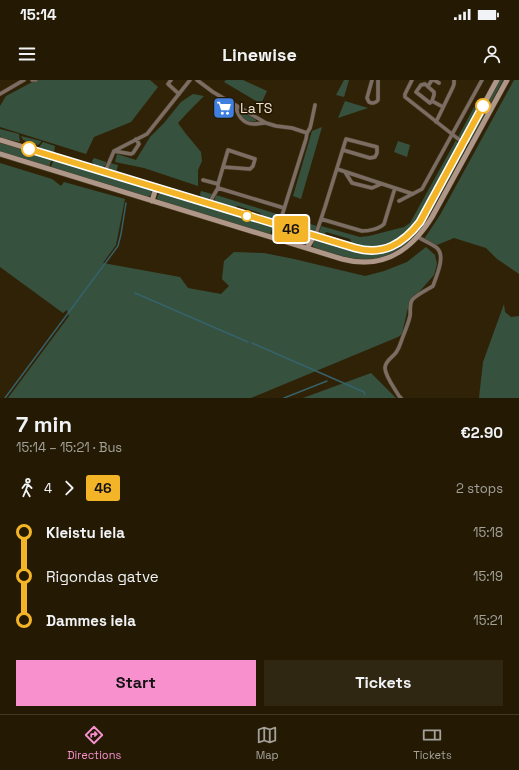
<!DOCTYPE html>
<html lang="en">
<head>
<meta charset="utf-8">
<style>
	:root { --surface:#241a04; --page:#302713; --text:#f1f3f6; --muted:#a3a19a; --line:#413826; --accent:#f790cd }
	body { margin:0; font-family:"Space Grotesk",sans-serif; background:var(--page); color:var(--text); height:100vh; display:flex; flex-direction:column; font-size:15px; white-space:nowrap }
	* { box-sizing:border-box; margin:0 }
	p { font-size:13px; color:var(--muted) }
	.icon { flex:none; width:22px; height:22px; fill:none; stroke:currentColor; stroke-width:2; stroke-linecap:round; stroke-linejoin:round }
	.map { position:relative; height:318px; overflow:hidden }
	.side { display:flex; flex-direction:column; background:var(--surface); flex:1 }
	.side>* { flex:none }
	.badge { padding:0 8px; border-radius:3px; font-size:14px; line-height:26px }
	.map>.badge { position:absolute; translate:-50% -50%; box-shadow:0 0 0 2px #fff }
	.legs { display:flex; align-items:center; gap:6px; height:44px; padding:0 16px; font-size:13px }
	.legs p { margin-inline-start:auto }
	.headline { display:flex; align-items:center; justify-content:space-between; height:68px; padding:0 16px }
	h1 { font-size:22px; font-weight:700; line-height:30px }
	.action { display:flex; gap:8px; margin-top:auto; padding:8px 16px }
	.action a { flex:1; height:46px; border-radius:0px; background:var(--accent); color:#111; font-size:16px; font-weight:700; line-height:46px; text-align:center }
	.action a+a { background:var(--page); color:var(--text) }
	ul { padding:0 16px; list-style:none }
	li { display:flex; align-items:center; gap:14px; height:44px; font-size:15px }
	li i { display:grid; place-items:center; width:6px; height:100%; margin:0 5px; background:currentColor }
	li i::after { content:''; width:10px; height:10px; margin:-5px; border:3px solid; border-radius:50%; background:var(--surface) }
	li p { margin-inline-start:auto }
	li:first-child i { background:linear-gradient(#0000 50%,currentColor 0) }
	li:last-child i { background:linear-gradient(currentColor 50%,#0000 0) }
	.status { display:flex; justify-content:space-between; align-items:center; height:28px; padding:0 20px; background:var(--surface); direction:ltr }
	.status svg { height:11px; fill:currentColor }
	header { display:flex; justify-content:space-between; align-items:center; height:52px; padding:0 16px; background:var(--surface); font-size:18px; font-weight:700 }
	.menu { display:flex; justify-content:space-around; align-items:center; height:56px; border-top:1px solid var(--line); background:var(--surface); font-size:11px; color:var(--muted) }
	.menu a { display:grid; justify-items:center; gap:2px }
	.menu .current { color:var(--accent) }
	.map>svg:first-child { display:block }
</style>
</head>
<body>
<div class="status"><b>15:14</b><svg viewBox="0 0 49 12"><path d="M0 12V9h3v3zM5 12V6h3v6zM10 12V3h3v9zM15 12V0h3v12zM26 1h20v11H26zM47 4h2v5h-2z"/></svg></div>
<header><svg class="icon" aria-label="menu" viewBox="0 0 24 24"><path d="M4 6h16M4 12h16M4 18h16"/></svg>Linewise<svg class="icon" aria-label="person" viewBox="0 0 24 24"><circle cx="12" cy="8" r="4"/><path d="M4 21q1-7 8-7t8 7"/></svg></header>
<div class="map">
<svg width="519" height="318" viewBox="0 0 519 318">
	<rect width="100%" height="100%" fill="#302206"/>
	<path fill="#36523f" d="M 36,0 L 150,0 L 158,7 L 131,42 L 94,57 L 86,74 L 0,47 L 0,26 L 6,16 Z
		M 226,0 L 243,0 L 267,11 L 261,24 L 224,2 Z
		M 344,0 L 349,0 L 344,17 L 336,15 Z
		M 500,0 L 503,0 L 470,62 L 468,63 L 467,61 Z
		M 514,0 L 519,0 L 519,194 L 497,179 L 486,168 L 454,158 L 437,165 L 424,159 L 440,135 Z
		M 193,14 L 204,16 L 189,31 L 178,43 L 186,54 L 201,72 L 202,81 L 198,90 L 198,106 L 144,88 L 115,82 L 117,74 L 136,80 L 150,57 L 164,43 L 181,22 Z
		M 345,21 L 368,28 L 338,38 Z
		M 474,27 L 477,29 L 474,38 L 464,56 L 460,57 L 458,57 Z
		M 241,32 L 243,32 L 256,40 L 256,41 C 248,43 245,40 239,35 Z
		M 322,47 L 301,119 L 293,116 L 312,51 Z
		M 0,49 L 19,54 L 20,62 L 1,58 L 0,55 Z
		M 21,56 L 41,61 L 41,62 L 38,65 L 23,60 Z
		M 456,60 L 459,65 L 457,69 L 455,70 C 447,86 439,101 431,116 C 417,142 402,169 369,168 C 363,168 358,167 353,166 L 350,159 L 326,152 L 324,157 L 319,154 L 319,153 L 321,146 L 360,157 L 369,156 L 404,147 L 410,143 Z
		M 398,61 L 410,65 L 407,77 L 394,72 Z
		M 0,62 L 52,78 L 49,87 L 0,72 Z
		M 43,62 L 55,66 L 54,74 L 39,67 Z
		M 465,66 L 466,68 L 465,70 L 425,143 C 418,154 410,162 399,169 C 370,188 343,177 313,167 L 312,163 L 315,159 C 332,164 350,172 369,173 C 391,175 410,159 422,142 Z
		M 94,78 L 106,82 L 106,85 L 102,88 L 95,87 L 92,81 Z
		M 54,79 L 150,109 L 152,112 L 151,115 L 148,117 L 51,87 Z
		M 0,83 L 52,99 L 61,106 L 64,102 L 125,119 L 116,165 L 103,183 L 180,197 L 188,208 L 221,214 L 229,206 L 222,199 L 224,181 L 234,172 L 264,173 L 294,179 L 365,196 L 384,191 L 407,182 L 426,167 L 435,175 L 437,184 L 434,195 L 419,212 L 410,219 L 402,254 L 398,257 L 251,318 L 8,318 L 69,236 L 67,230 L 63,233 L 0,187 Z
		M 110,83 L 118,85 L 116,93 C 113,93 110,91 109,88 Z
		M 201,111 L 212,114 L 209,119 L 206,121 L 203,120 L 200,114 Z
		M 161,112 L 273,146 L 270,155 L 159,121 L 157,118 L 158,115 Z
		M 216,115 L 277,134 L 278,137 L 275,140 L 262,136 L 260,133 L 238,126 L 237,126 L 236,128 L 214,123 L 214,121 Z
		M 284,136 L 317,146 L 315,151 L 313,153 L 308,152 L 305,146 L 289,142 L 287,145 L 284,144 L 283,142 Z
		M 276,147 L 309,157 L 310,158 L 305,165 L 272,155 Z
		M 504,224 L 505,232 L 511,237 L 519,236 L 519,318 L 479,318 L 483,282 Z
		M 371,293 L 396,318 L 303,318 Z"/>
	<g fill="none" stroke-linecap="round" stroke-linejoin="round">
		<path stroke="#35626b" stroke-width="1.5" d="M 135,213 L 248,262
			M 252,263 L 364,312 L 365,315
			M 5,318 L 118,166 L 121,154 L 126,123
			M 284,318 L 327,301"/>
		<g stroke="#4b3d23" stroke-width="4.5">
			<path id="street" d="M 32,0 L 36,0
				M 171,0 L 168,4 L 179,14
				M 197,0 L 213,12 L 266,43 L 276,46 L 292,48 L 307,53
				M 372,0 L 367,18 L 369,22 C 372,24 376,23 378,20 L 378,0
				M 412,0 L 405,14 L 405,17 L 457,58 L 463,62
				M 434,0 L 439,3
				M 428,6 L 432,0
				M 0,14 L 24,0
				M 432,21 L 434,15 L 434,12 L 425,4 L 421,5 L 416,12 L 430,23 L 432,21 L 443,27
				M 235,25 C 238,35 242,44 254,44 C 258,44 261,43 265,43
				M 436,42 L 453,7 L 454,4 L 454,0
				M 114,71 L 131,74 L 133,73 L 139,64 L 136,59
				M 337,89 L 413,114
				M 105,92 L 114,71 L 147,54 L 190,0
				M 345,92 L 352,103 L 372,108 L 381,104
				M 203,100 L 218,104
				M 218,108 L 284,128
				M 399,121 L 422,109 L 482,0
				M 210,124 L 212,118 L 218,108 L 218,104 L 228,70 L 255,79 L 253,86 L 250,89 L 223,87
				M 321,139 L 362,151 C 369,151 379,149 384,144 L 395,108
				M 279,145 L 306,59 L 307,53 L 310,48 L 311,44 L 315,25
				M 314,156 L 317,151 L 325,127 L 346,59 L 377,67 L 377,73 L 375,77 L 370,78 L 343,70
				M 401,318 L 399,316 C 395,309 385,296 385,288 C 385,280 394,277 397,271 C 399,268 400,265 401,262 C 404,253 408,245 410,236 C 411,230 409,225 412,220 C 416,215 427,210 433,206 C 436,197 446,176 437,168 C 431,163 424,161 418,157"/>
		</g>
		<g stroke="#4b3d23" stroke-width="6">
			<path id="secondary" d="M 0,60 L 355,168 C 383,176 403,164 420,142 L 497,0
				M 0,74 L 342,179 C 383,190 411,171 432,137 L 507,0
				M 152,121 L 156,108
				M 307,168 L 314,156"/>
		</g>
		<use href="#street" stroke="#7c6d64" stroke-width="3.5"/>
		<use href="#secondary" stroke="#ae9688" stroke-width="5"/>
	</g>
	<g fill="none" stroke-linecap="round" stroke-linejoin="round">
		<g stroke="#fff" stroke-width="9">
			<path id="line-1" d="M 29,69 L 355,168 C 383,176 403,164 420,142 L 483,26"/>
		</g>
		<use href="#line-1" stroke="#f4b427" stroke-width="6"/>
	</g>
	<defs>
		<g id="supermarket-square" transform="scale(1.15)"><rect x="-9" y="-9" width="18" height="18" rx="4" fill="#3f7fe0" stroke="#261800"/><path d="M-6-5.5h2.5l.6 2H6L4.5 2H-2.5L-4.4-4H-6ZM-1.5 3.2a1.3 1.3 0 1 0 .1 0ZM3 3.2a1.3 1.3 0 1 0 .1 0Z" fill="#fff"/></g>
	</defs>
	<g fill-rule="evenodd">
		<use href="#supermarket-square" x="224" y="28"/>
	</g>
	<g fill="#fff" stroke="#f4b427" stroke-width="2">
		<circle cx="483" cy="26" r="7"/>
		<circle cx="29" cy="69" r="7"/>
		<circle cx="247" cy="136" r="5"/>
	</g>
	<g text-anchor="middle" stroke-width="3.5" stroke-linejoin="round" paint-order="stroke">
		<g font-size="14" fill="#f0e6d7" stroke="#261800" text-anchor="start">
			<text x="240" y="33">LaTS</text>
		</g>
	</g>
</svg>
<b class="badge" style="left:291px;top:149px;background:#f4b427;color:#111">46</b>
</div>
<section class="side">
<div class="headline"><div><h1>7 min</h1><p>15:14 – 15:21 · Bus</p></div><b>€2.90</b></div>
<div class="legs"><svg class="icon" aria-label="walk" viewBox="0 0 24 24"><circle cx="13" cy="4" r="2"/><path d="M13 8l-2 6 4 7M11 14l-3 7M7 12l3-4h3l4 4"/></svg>4<svg class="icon" aria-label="forward" viewBox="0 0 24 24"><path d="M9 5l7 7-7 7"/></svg><b class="badge" style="background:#f4b427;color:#111">46</b><p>2 stops</p></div>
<ul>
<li><i style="color:#f4b427"></i><b>Kleistu iela</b><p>15:18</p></li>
<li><i style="color:#f4b427"></i><span>Rigondas gatve</span><p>15:19</p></li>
<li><i style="color:#f4b427"></i><b>Dammes iela</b><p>15:21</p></li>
</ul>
<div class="action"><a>Start</a><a>Tickets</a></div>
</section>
<nav class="menu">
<a class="current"><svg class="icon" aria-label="directions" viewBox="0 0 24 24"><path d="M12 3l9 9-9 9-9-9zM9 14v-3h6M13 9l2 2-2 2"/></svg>Directions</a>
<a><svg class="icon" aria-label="map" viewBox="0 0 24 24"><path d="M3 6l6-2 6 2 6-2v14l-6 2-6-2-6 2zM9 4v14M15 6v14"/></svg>Map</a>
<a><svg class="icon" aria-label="tickets" viewBox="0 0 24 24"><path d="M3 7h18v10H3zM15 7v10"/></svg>Tickets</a>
</nav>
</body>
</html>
